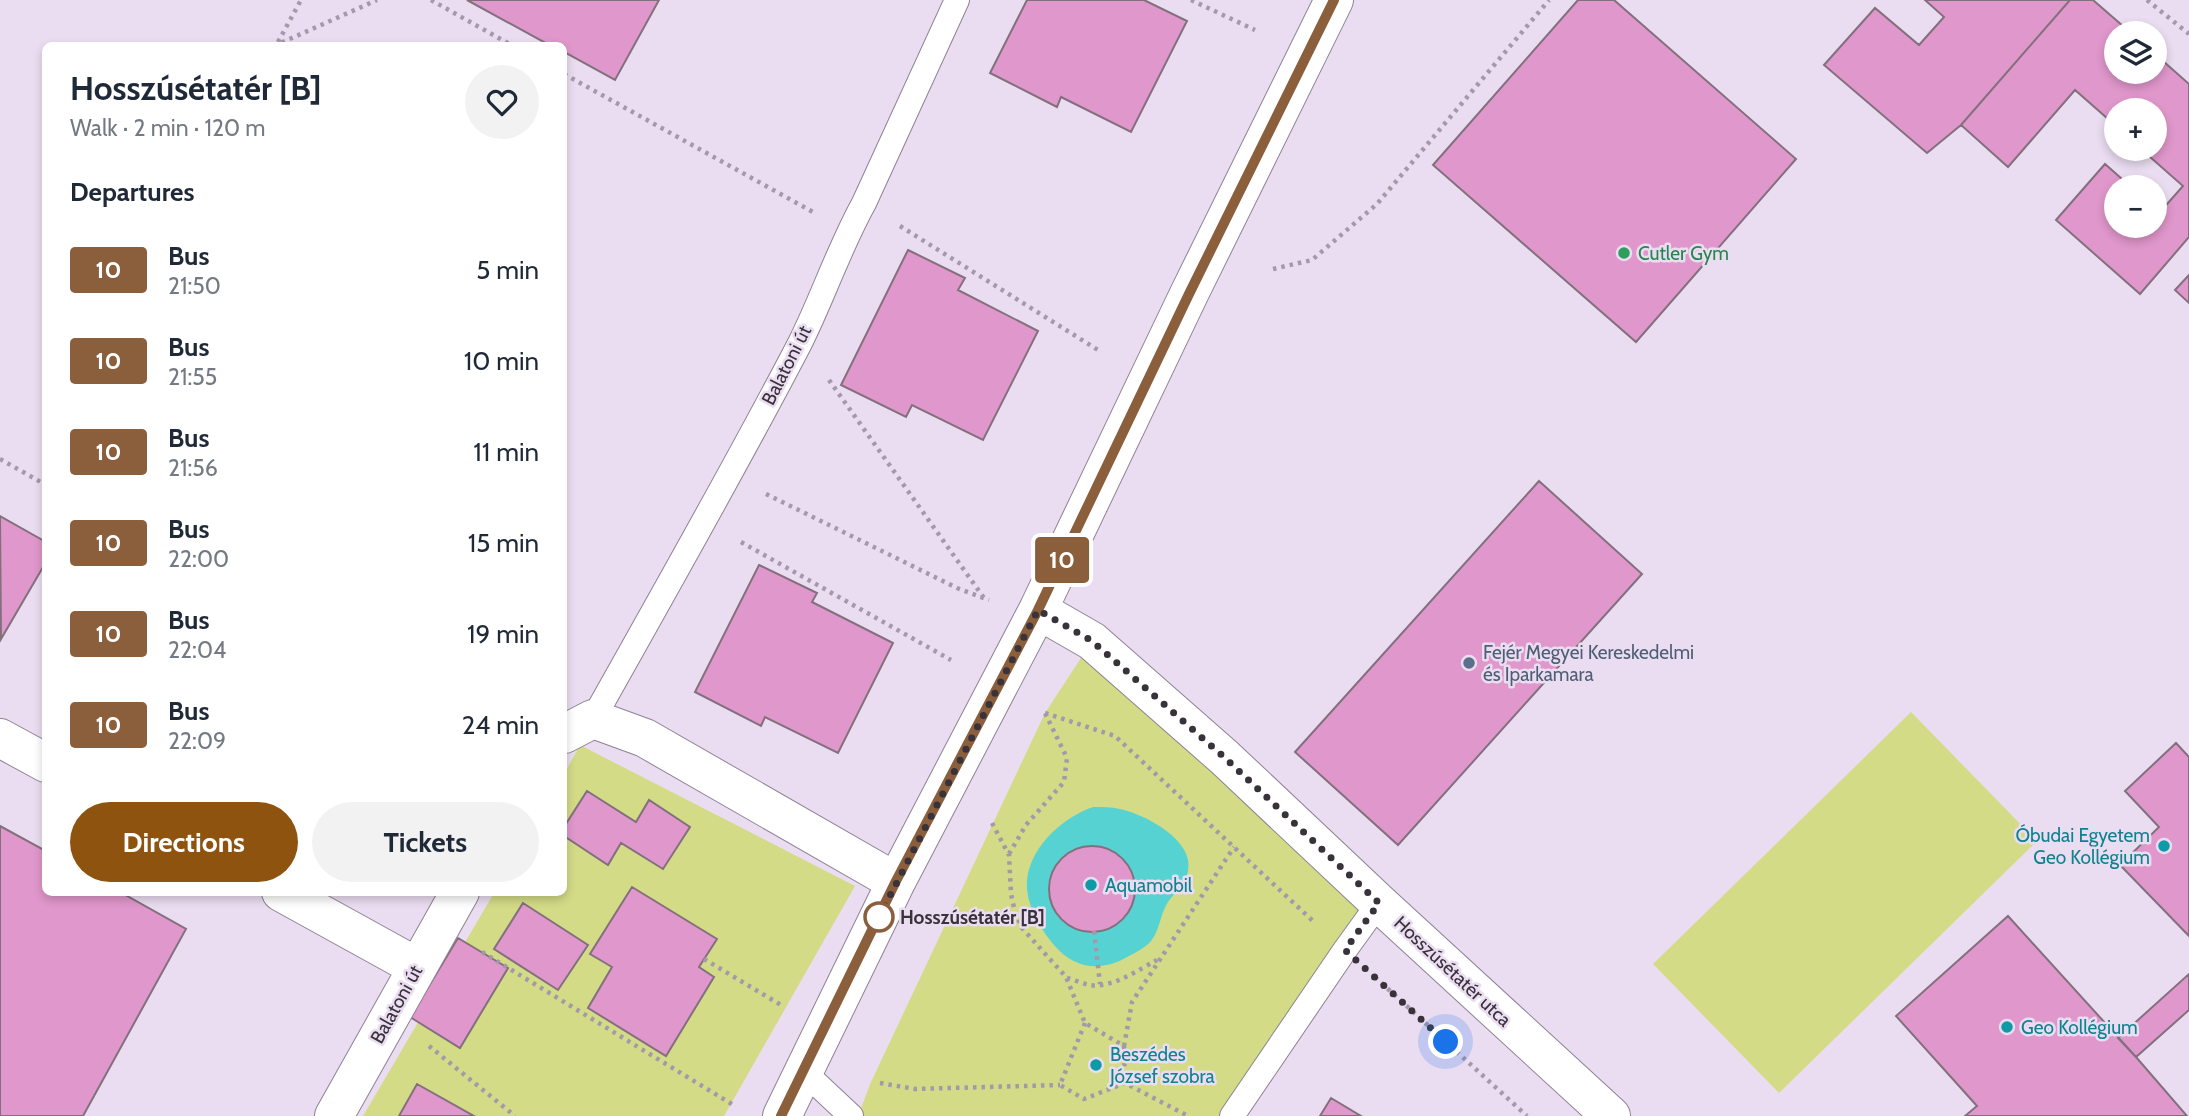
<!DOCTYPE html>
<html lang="en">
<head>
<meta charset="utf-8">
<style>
	:root { --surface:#fff; --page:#f2f2f3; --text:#1f2937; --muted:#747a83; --accent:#8e530f }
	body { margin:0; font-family:Cabin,sans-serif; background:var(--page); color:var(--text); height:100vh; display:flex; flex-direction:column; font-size:26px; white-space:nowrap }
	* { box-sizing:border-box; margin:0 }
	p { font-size:23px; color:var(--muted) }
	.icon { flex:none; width:38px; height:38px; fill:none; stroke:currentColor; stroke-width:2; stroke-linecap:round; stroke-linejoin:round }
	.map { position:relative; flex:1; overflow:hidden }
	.details { position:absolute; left:42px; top:42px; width:525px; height:854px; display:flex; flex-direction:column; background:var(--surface); border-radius:10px; box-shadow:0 4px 10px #0003 }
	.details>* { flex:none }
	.badge { padding:0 14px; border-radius:5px; font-size:24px; line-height:46px }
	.controls { position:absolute; left:2104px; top:21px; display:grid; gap:14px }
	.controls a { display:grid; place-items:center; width:63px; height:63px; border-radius:50%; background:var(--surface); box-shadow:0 4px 10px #0003; font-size:35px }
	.you { position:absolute; width:35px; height:35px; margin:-18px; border:5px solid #fff; border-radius:50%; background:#1a73e8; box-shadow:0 0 0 10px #1a73e833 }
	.map>.badge { position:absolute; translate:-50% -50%; box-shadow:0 0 0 4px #fff }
	h2 { padding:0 28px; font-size:26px; line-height:63px }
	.round { display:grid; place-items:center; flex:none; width:74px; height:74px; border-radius:37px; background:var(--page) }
	.summary { display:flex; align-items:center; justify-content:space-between; height:119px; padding:0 28px }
	h1 { font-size:33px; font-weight:800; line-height:52px }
	.action { display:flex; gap:14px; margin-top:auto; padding:14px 28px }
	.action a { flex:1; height:80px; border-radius:42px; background:var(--accent); color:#fff; font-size:28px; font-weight:800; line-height:80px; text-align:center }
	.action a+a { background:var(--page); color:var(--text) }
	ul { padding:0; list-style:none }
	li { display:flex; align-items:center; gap:21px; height:91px; padding:0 28px }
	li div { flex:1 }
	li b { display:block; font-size:26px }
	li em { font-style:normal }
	li .badge { min-width:77px; font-weight:700; text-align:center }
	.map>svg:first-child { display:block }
</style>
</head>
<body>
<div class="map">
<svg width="2189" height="1116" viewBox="0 0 2189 1116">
	<rect width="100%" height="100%" fill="#ebddf1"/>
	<path fill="#d3db87" d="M 1092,641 L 1379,903 L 1232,1116 L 858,1116 L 871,1082 L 1045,713 Z
		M 1911,712 L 2037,841 L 1779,1093 L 1653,964 Z
		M 580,745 L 855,886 L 724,1116 L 363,1116 L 494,893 L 564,892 L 564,774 Z"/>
	<path fill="#56d2d3" d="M 1093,807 C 1102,807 1111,807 1120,809 C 1144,814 1195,840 1188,871 C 1186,884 1175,892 1168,902 C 1160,914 1160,930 1151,941 C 1146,947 1137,952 1129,956 C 1102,972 1075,970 1054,945 C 1042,931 1028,908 1027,888 C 1025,851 1061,818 1093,807 Z"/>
	<path fill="#e097cb" stroke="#83707d" stroke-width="2" d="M 467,0 L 659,0 L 615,80 L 564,52 L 564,46 L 551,46 Z
		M 1027,0 L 1144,0 L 1187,21 L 1131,132 L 1061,97 L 1057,107 L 990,73 Z
		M 1578,0 L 1614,0 L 1796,159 L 1636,342 L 1433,165 Z
		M 1925,0 L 2070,0 L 1961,125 L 1927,153 L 1824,65 L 1875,8 L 1919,45 L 1944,17 Z
		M 2070,0 L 2093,0 L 2131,33 L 2116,33 L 2116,72 L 2154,72 L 2154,53 L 2189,84 L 2189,237 L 2140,294 L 2056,220 L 2105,164 L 2131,187 L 2116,187 L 2116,226 L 2154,226 L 2154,207 L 2160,212 L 2183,186 L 2141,149 L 2154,149 L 2154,110 L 2116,110 L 2116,126 L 2075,90 L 2008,167 L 1961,125 Z
		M 908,250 L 965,278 L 958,290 L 1038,331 L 983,440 L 912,405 L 906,417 L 841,385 Z
		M 2189,275 L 2189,303 L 2175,290 Z
		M 1539,481 L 1642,574 L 1398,845 L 1295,752 Z
		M 0,516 L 46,542 L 46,562 L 1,639 Z
		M 759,565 L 817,593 L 812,602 L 893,643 L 838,753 L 765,717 L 761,726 L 695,692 Z
		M 2176,743 L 2189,757 L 2189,936 L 2120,865 L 2159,827 L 2125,791 Z
		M 587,791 L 636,822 L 649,800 L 690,827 L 663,869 L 621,843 L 608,865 L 564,836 L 564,827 Z
		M 0,826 L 46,851 L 46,892 L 120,892 L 186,929 L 83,1116 L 0,1116 Z
		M1049 889a43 43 0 1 1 86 0a43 43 0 1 1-86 0Z
		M 632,887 L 717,939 L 699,967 L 714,977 L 666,1056 L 588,1008 L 612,967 L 590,954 Z
		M 523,903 L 588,945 L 558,990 L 494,949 Z
		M 2008,916 L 2136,1057 L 2187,1116 L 1965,1116 L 1977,1106 L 1896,1016 Z
		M 458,938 L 508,968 L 460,1048 L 410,1017 Z
		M 2189,974 L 2189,1010 L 2136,1057 L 2118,1038 Z
		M 417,1084 L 474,1116 L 399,1116 Z
		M 1331,1098 L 1361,1116 L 1320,1116 Z"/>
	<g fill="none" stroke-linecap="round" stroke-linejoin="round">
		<g stroke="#8e8293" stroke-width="26">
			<path id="service" d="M 593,719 C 663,594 734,470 800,343 C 823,297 839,248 864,203 L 957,0
				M 803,1071 L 851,1116
				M 1232,1116 L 1345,950 L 1379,903"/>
		</g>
		<g stroke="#8e8293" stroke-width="40">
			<path id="minor" d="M 1038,610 L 1092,641 L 1224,757 L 1379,903 L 1611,1116
				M 564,734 L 593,719 L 645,738 L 896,882
				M 0,738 L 46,763
				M 281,892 L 417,967
				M 334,1116 L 460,892
				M 782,1116 L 896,882 L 1038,610 L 1189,294 L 1334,0"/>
		</g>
		<path stroke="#a499a8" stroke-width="4.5" stroke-dasharray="3.5 5" stroke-linecap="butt" d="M 431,0 L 513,46
			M 1191,0 L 1255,30
			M 2147,0 L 2189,34
			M 278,42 L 301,0
			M 274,46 L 377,0
			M 564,74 L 813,212
			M 900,226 L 1098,350
			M 1273,269 L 1312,260 L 1377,204 L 1549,0
			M 829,380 L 984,598
			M 0,459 L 46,485
			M 766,494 L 957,588 L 989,600
			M 741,542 L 951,660
			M 1045,713 L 1115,736 L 1314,922
			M 992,823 L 1009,855 L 1011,894 L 1015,912 L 1022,928 L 1066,977 L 1085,1023 L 1124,1046 L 1125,1083 L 1188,1116
			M 1009,854 L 1026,825 L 1064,782 L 1067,758 L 1045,713
			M 1094,931 L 1100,984
			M 482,952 L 735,1106
			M 704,959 L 781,1005
			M 1375,977 L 1527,1116
			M 1067,978 C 1074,980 1082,983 1089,985 C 1111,989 1138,970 1157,960
			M 1085,1023 L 1060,1085 L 1084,1099 L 1125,1083
			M 429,1046 L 515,1116
			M 1124,1046 L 1132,1002 L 1234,847
			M 880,1083 L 915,1089 L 1060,1085"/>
		<use href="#service" stroke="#fff" stroke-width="24"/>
		<use href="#minor" stroke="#fff" stroke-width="38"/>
	</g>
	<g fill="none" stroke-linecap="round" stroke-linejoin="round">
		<g stroke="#fff" stroke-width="16">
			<path id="line" d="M 781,1116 L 896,881 L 1038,610 L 1189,294 L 1334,0"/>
		</g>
		<use href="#line" stroke="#8b5e3c" stroke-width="10"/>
		<path stroke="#38323a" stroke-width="7" stroke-dasharray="0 12.6" d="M 879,917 L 1038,610 L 1092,641 L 1224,757 L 1379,903 L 1345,950 L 1446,1042"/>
	</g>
	<circle fill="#2e9e5b" stroke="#ebddf1" stroke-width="2.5" cx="1624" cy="253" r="7"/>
	<circle fill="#5c6f8a" stroke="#ebddf1" stroke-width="2.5" cx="1469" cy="663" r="7"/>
	<g fill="#0f9aa8" stroke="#ebddf1" stroke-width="2.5">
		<circle cx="2164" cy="846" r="7"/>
		<circle cx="1091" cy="885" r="7"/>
		<circle cx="2007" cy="1027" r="7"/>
		<circle cx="1096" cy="1065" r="7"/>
	</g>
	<circle fill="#fff" stroke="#8b5e3c" stroke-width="3.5" cx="879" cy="917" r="14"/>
	<g text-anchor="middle" stroke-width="5" stroke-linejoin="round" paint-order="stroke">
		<g font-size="19" fill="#27864d" stroke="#ebddf1" text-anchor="start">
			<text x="1638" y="260">Cutler Gym</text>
		</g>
		<g font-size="19" fill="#38323a" stroke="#ebddf1">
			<text transform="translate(786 365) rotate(-63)" y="7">Balatoni út</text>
			<text transform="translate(1453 971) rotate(43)" y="7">Hosszúsétatér utca</text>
			<text transform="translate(396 1004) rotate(-61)" y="7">Balatoni út</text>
		</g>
		<g font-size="19" fill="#4e5e75" stroke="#ebddf1" text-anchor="start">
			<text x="1483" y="659">Fejér Megyei Kereskedelmi<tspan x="1483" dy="22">és Iparkamara</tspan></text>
		</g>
		<g font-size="19" fill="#0d838f" stroke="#ebddf1" text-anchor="start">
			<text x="2150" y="842" text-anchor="end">Óbudai Egyetem<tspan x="2150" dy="22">Geo Kollégium</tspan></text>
			<text x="1105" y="892">Aquamobil</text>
			<text x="2021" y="1034">Geo Kollégium</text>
			<text x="1110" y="1061">Beszédes<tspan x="1110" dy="22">József szobra</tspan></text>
		</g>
		<g font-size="19" font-weight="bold" fill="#38323a" stroke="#ebddf1" text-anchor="start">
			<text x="900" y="924">Hosszúsétatér [B]</text>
		</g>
	</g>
</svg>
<div class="controls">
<a><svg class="icon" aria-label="layers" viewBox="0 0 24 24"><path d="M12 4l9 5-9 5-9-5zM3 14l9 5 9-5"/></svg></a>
<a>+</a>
<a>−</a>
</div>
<div class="you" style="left:1446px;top:1042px"></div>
<b class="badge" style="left:1062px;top:560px;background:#8b5e3c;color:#fff">10</b>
<section class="details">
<div class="summary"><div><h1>Hosszúsétatér [B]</h1><p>Walk · 2 min · 120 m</p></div><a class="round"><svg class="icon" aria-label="heart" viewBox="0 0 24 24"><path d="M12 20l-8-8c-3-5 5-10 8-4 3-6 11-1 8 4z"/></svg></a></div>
<h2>Departures</h2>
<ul>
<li><span class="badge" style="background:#8b5e3c;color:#fff">10</span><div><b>Bus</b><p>21:50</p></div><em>5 min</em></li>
<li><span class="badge" style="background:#8b5e3c;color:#fff">10</span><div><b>Bus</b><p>21:55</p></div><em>10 min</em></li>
<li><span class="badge" style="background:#8b5e3c;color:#fff">10</span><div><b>Bus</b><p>21:56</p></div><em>11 min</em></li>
<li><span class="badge" style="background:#8b5e3c;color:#fff">10</span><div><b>Bus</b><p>22:00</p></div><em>15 min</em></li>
<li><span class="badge" style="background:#8b5e3c;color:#fff">10</span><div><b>Bus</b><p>22:04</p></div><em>19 min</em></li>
<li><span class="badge" style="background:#8b5e3c;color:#fff">10</span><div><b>Bus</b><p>22:09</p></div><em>24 min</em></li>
</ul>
<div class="action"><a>Directions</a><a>Tickets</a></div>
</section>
</div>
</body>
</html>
